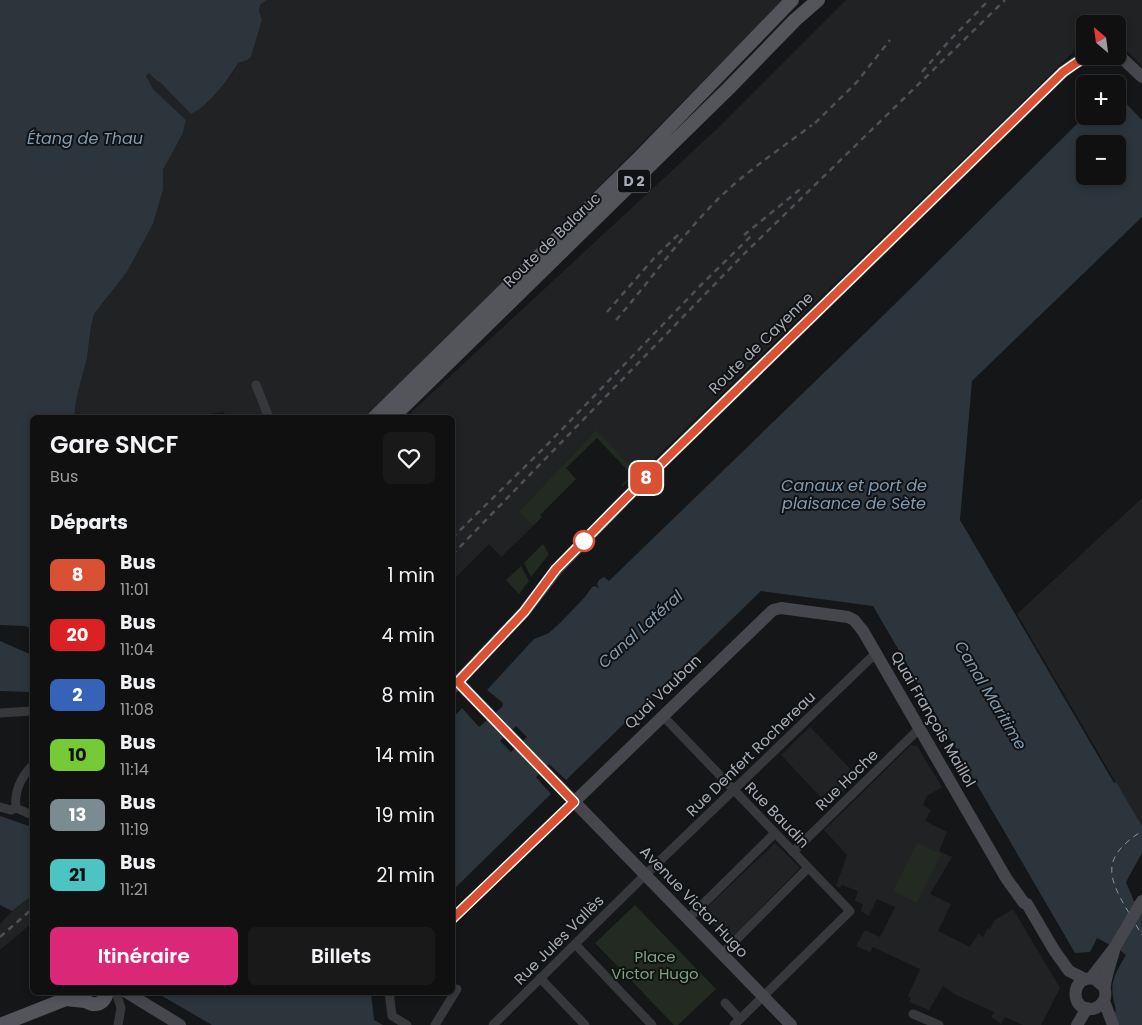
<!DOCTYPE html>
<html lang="fr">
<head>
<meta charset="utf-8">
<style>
	:root { --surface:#101011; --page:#19191a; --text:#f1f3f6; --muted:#9c9d9f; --line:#303031; --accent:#db2777 }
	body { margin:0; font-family:Poppins,sans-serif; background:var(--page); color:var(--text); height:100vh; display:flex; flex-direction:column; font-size:19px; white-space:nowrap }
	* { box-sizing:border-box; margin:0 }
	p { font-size:16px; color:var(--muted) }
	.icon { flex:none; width:28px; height:28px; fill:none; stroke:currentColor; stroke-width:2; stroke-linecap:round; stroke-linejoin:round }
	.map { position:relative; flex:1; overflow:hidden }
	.side { position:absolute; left:30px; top:415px; width:425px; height:580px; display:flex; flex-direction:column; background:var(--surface); border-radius:8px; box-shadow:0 2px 8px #0003,0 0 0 1px var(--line) }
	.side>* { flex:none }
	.badge { padding:0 10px; border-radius:8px; font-size:18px; line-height:32px }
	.needle { width:32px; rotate:331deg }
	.controls { position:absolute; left:1076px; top:15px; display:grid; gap:10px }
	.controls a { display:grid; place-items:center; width:50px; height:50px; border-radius:8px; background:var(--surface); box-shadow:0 2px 8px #0003,0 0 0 1px var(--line); font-size:25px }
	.map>.badge { position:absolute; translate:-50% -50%; box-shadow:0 0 0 2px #fff }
	h2 { padding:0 20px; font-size:19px; line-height:45px }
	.round { display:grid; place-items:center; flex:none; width:52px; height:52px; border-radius:8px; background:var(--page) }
	.summary { display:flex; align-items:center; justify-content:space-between; height:85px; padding:0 20px }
	h1 { font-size:24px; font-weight:600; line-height:38px }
	.cta { display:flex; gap:10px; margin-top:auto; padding:10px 20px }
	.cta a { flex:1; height:58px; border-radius:8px; background:var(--accent); color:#fff; font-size:20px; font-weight:600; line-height:58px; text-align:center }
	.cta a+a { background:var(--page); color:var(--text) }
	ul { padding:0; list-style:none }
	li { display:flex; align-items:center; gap:15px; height:60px; padding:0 20px }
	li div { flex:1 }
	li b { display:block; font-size:19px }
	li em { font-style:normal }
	li .badge { min-width:55px; font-weight:700; text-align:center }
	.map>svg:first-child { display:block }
</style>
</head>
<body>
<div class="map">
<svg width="1142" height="1025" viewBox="0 0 1142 1025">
	<rect width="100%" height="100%" fill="#151617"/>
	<path fill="#212224" d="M 267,0 L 783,0 L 372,417 L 230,418 L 223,412 L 183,418 L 74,418 L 77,396 L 87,358 L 91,327 L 94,314 L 127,272 L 153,224 L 163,190 L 163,170 L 183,133 L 186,120 L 154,90 L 146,76 L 149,73 L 156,80 L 160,81 L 191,114 L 232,74 L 238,63 L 251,57 L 262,20 L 259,11 L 260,5 Z
		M 846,0 L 1142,0 L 1142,66 L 1118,42 L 1118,24 L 1085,24 L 1085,41 L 638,475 L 595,431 L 520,513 L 533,526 L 501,557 L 489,544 L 453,580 L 452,418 L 405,418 L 718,128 Z
		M 1142,498 L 1142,827 L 1017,614 Z
		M 810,727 L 858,777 L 828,805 L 781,755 Z
		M 911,745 L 917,746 L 942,787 L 927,796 L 923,805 L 931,810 L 925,821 L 947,832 L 939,851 L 952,857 L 930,894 L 951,904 L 938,931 L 970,947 L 978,934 L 983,937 L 988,928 L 990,929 L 995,920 L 1013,909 L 1060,988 L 1041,1025 L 1023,1025 L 1005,1017 L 1001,1024 L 991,1017 L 994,1012 L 954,994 L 943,986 L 929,1010 L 909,1002 L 911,998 L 908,996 L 920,969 L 873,947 L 870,952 L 856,946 L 865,930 L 880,937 L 895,907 L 877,899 L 869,916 L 861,911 L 863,904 L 855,901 L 858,891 L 842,885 L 840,888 L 836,886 L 847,855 L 824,830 Z
		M 775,843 L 800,868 L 729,941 L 702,912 Z
		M 29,898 L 32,900 L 32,923 L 0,950 L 0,924 L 12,911 Z"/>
	<path fill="#222a22" d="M 596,430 L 637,473 L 623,486 L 622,485 L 632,475 L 597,438 L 566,468 L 576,479 L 540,515 L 542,517 L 533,526 L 519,512 Z
		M 543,544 L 549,554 L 531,577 L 524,563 Z
		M 521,566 L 529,581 L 519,594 L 506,580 Z
		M 917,843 L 941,854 L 917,903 L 893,891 Z
		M 635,905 L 716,989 L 678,1025 L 674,1025 L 595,943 Z"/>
	<path fill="#2c353b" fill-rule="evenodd" d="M 0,0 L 267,0 L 260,5 L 259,11 L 262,20 L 251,57 L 247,60 L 238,63 C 229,79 208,106 191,114 L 160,82 L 156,80 L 149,73 L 146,76 L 154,90 L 186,120 L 183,133 L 163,170 L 163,190 L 153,224 L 127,272 L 94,314 L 91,327 L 87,358 L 77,396 L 74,417 L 32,418 L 32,628 L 24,626 L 0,625 Z
		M 1118,95 L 1142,120 L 1142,217 L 972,381 L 960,520 L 1114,783 L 1116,782 L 1142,826 L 1142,853 L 1126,882 L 1134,901 L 1142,905 L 1142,1025 L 1108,1025 L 1116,1010 C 1109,984 1112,979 1126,955 L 1121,951 L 1097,938 L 1090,952 L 1075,953 L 873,606 L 761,591 L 566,780 L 549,764 L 536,777 L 551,794 L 453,890 L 453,718 L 462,708 L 479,727 L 502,707 L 503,704 L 502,702 L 487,690 L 534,639 L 549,633 L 561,622 L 585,597 L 592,587 L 595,586 L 599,588 L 597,584 L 599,580 L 604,577 L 609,581 L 894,305 L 1085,116 L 1118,116 ZM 1085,144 L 1118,144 L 1118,176 L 1085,176 ZM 516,726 L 527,737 L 511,752 L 500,741 Z
		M 0,641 L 32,655 L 32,690 L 29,692 L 0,691 Z
		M 0,816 L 32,827 L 32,900 L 29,898 L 12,911 L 0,905 Z
		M 157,993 L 371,993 L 374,1020 L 383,1025 L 212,1025 Z"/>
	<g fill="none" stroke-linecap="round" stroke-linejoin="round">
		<path stroke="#7f9cb2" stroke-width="1" stroke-dasharray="6 5" stroke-linecap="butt" d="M 1129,913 C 1106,875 1102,857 1142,831
			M 1136,925 L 1142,935"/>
		<path stroke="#37383c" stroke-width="9" d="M 256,385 L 269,418
			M 0,713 L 32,711
			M 663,716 L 850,911 L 734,1025
			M 0,807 L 11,810 L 16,808
			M 16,808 C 14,792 21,777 32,766
			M 16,808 L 32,815
			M 793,852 L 920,728
			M 452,919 L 574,802
			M 688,919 L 775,833
			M 575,944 L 652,1025
			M 722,954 L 808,868
			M 540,978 L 585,1025
			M 389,992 L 392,1016 L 407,1025
			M 117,995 L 121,1008 L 118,1025
			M 725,1003 L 740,1019
			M 913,1014 L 939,1025
			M 435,1025 L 457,989
			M 493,1025 L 645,875 L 876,653"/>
		<path stroke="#45474c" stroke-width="12" d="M 1115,56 L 1124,60 L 1142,77
			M 458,682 L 791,1025
			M 452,688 L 524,612 L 557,569 L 626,498 L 1063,72 L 1075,63 L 1089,56
			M 574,802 L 773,610 L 781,608 L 848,617 L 854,620 L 863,631 L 1006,878 L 1024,903 L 1027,904 L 1054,950 L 1069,971 L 1085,979
			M 1091,978 L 1115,947 L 1142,901
			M 1104,987 L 1095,979 C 1069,974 1070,1012 1092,1009 C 1098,1008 1102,1004 1104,1000 C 1107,994 1104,990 1105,985 C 1107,972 1112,959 1115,947
			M 126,992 L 180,1025
			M 1104,1001 L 1113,1025
			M 1077,1025 L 1087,1008"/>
		<path stroke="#53555b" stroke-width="14" d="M 374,418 L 638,159 L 792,0
			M 392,418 L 729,88 L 795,20 L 818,0
			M 81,993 C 86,1008 104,1008 107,992
			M 0,1025 L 66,999 L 85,1001"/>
		<path stroke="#4e5055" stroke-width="2.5" stroke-dasharray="6 5" stroke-linecap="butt" d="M 922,72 L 950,40 L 989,0
			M 815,123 L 856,83 L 890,40
			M 744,235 L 804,186
			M 607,312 L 655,257 L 680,233
			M 616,320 C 651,280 681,236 719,198 C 747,171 780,149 812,125
			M 452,538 L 544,448 L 700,286 L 753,234
			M 452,555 L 745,253 L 1005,0
			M 0,937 L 32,909"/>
	</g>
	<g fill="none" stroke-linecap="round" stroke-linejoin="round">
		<g stroke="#fff" stroke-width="11">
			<path id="line" d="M 452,919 L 574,802 L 458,682 L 524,612 L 556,569 L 626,498 L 1063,72 L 1076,63 L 1089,56"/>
		</g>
		<use href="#line" stroke="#da5032" stroke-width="8"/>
	</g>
	<circle fill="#fff" stroke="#da5032" stroke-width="2.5" cx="584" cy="541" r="10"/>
	<g text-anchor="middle" stroke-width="4" stroke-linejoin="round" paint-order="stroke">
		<rect fill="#101112" stroke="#7a7e86" stroke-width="1" x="618" y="169.5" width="32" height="23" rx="4"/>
		<g font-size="14" font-weight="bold" fill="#a8adb7">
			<text x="634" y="186">D 2</text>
		</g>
		<g font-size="15" fill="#a8adb7" stroke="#101112">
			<text transform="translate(552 240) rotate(-44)" y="5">Route de Balaruc</text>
			<text transform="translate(761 343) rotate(-44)" y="5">Route de Cayenne</text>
			<text transform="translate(663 692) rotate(-44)" y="5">Quai Vauban</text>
			<text transform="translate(933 719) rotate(60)" y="5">Quai François Maillol</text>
			<text transform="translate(751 754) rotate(-44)" y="5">Rue Denfert Rochereau</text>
			<text transform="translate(847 780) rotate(-44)" y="5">Rue Hoche</text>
			<text transform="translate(777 815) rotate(46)" y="5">Rue Baudin</text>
			<text transform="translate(694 902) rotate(46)" y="5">Avenue Victor Hugo</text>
			<text transform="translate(559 940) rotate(-45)" y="5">Rue Jules Vallès</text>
		</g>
		<g font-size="15" fill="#7fa280" stroke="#101112">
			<text x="655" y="962">Place<tspan x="655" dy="17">Victor Hugo</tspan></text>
		</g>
		<g font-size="16" font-style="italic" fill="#7f9cb2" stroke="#101112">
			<text x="85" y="144">Étang de Thau</text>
			<text x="854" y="491">Canaux et port de<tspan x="854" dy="18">plaisance de Sète</tspan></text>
			<text transform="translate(640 629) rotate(-42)" y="6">Canal Latéral</text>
			<text transform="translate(991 695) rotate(59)" y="6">Canal Maritime</text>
		</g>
	</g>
</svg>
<div class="controls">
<a><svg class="needle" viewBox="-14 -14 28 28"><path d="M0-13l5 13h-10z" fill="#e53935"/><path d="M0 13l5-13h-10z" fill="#9c9d9f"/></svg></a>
<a>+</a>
<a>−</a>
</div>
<b class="badge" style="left:646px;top:478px;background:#da5032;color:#fff">8</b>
<section class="side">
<div class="summary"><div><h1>Gare SNCF</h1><p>Bus</p></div><a class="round"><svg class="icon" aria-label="heart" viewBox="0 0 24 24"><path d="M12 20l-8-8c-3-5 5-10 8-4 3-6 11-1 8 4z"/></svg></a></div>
<h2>Départs</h2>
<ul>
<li><span class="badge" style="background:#da5032;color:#fff">8</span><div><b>Bus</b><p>11:01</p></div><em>1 min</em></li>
<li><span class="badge" style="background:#db2124;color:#fff">20</span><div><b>Bus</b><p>11:04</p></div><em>4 min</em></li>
<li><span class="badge" style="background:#3563b8;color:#fff">2</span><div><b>Bus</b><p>11:08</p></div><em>8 min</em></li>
<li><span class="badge" style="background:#75ca35;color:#111">10</span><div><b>Bus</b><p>11:14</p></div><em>14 min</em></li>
<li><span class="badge" style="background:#7a8b91;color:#fff">13</span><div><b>Bus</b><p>11:19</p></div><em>19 min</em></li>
<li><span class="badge" style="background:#4cc4c3;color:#111">21</span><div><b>Bus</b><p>11:21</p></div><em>21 min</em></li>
</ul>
<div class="cta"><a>Itinéraire</a><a>Billets</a></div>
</section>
</div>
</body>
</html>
